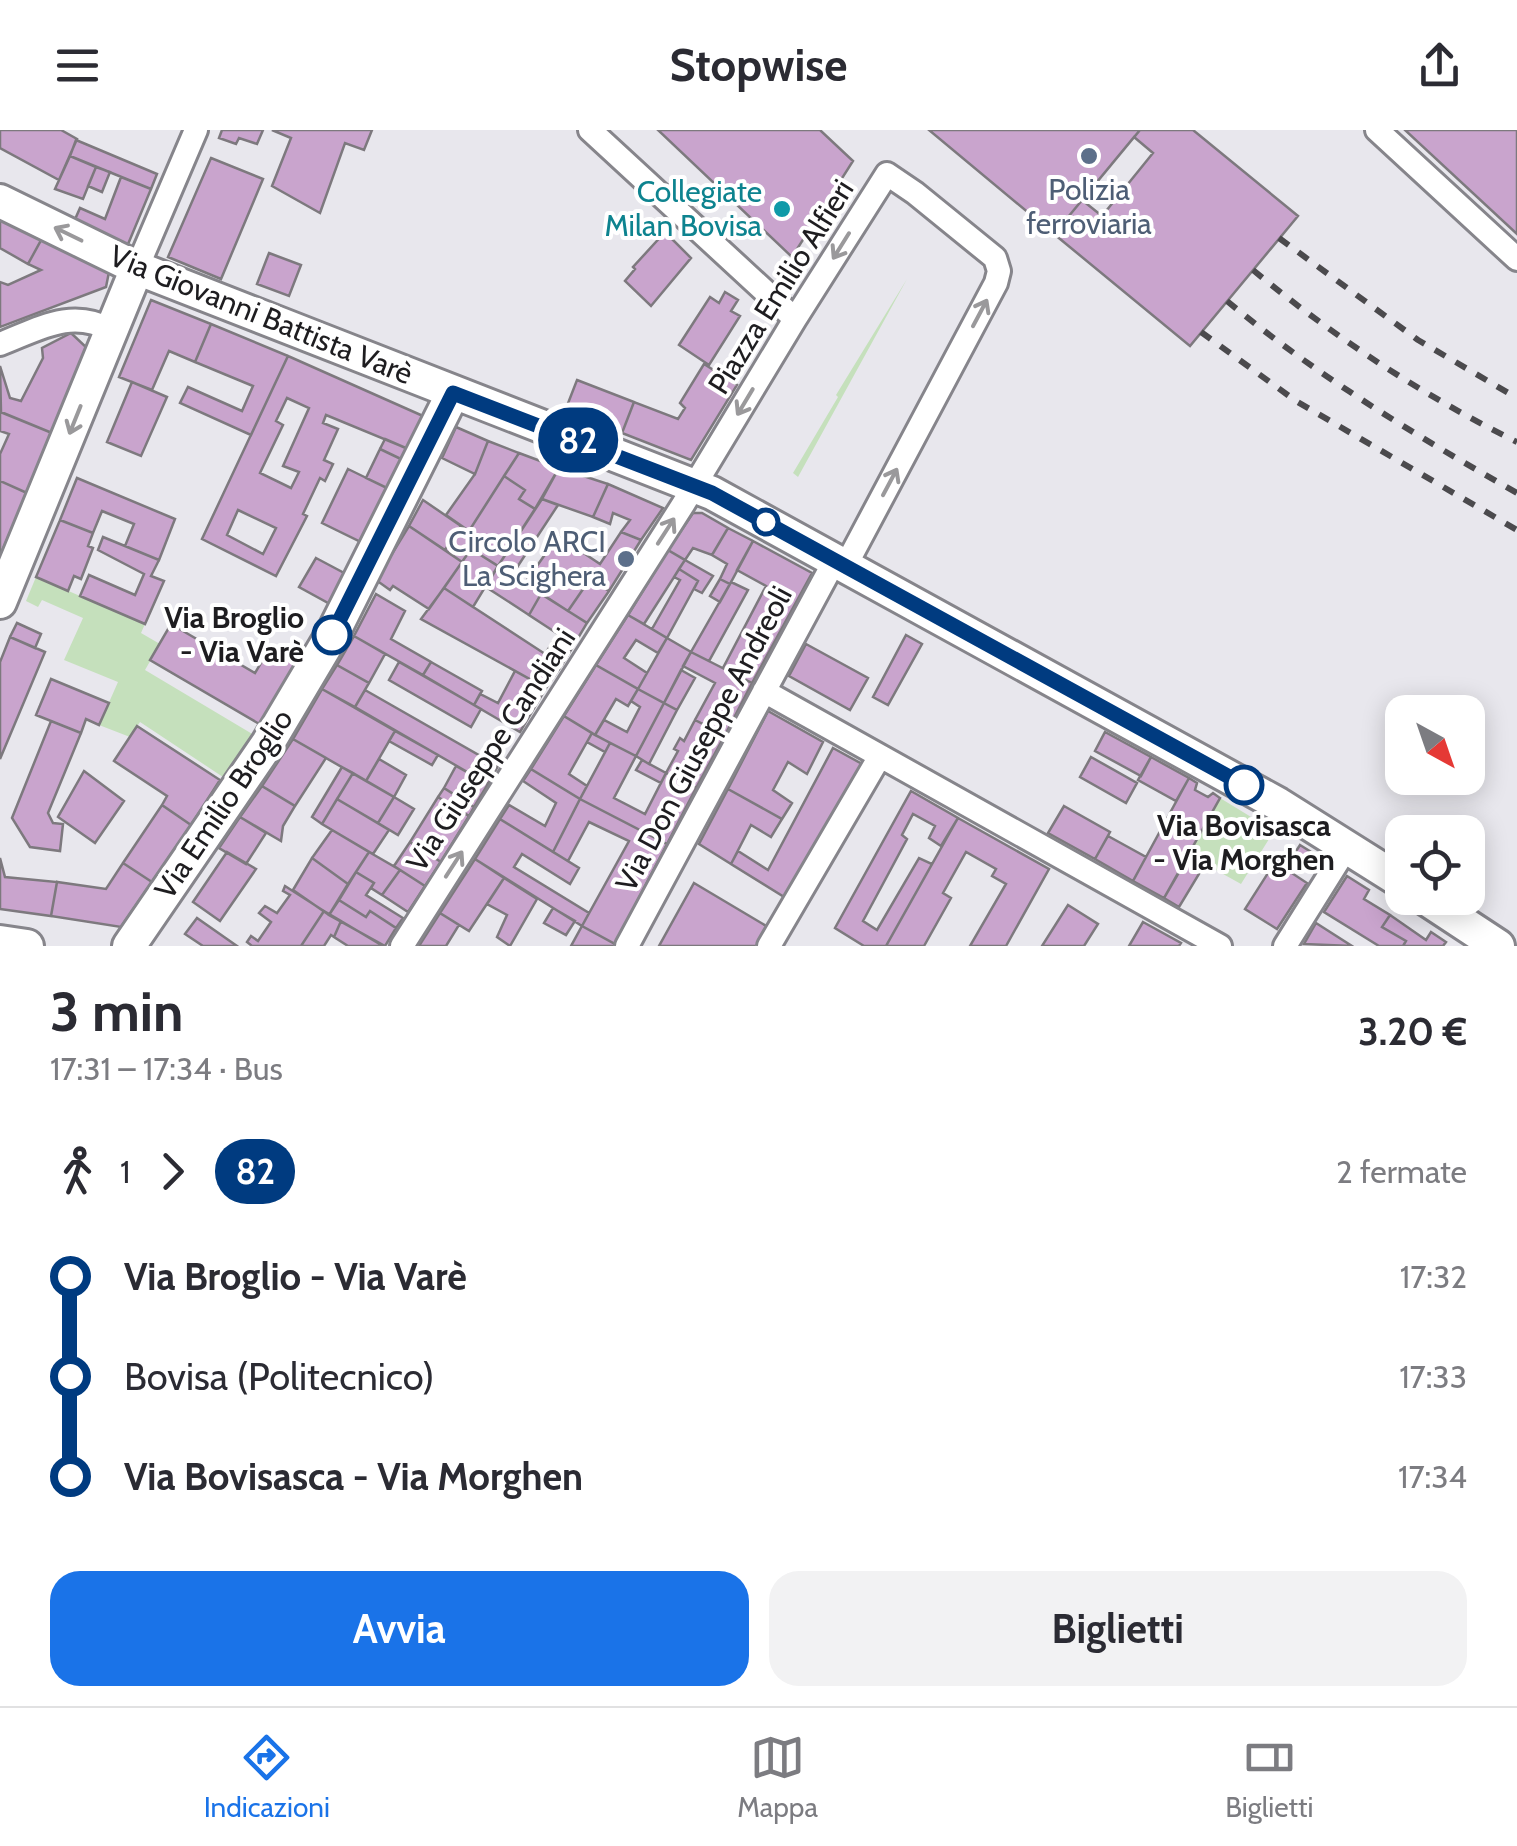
<!DOCTYPE html>
<html lang="it">
<head>
<meta charset="utf-8">
<style>
	:root { --surface:#fff; --page:#f2f2f3; --text:#2b2b33; --muted:#7c7c81; --line:#e1e1e2; --accent:#1a73e8 }
	body { margin:0; font-family:Cabin,sans-serif; background:var(--page); color:var(--text); height:100vh; display:flex; flex-direction:column; font-size:38px; white-space:nowrap }
	* { box-sizing:border-box; margin:0 }
	p { font-size:32px; color:var(--muted) }
	.icon { flex:none; width:55px; height:55px; fill:none; stroke:currentColor; stroke-width:2; stroke-linecap:round; stroke-linejoin:round }
	.map { position:relative; height:816px; overflow:hidden }
	.drawer { display:flex; flex-direction:column; background:var(--surface); flex:1 }
	.drawer>* { flex:none }
	.badge { padding:0 20px; border-radius:32px; font-size:35px; line-height:65px }
	.needle { width:65px; rotate:140deg }
	.tools { position:absolute; left:1385px; top:565px; display:grid; gap:20px }
	.tools a { display:grid; place-items:center; width:100px; height:100px; border-radius:20px; background:var(--surface); box-shadow:0 5px 25px #0003; font-size:50px }
	.map>.badge { position:absolute; translate:-50% -50%; box-shadow:0 0 0 5px #fff }
	.legs { display:flex; align-items:center; gap:15px; height:110px; padding:0 50px; font-size:32px }
	.legs p { margin-inline-start:auto }
	.head { display:flex; align-items:center; justify-content:space-between; height:170px; padding:0 50px }
	h1 { font-size:55px; font-weight:800; line-height:75px }
	.action { display:flex; gap:20px; margin-top:auto; padding:20px 50px }
	.action a { flex:1; height:115px; border-radius:30px; background:var(--accent); color:#fff; font-size:40px; font-weight:800; line-height:115px; text-align:center }
	.action a+a { background:var(--page); color:var(--text) }
	ul { padding:0 50px; list-style:none }
	li { display:flex; align-items:center; gap:35px; height:100px; font-size:38px }
	li i { display:grid; place-items:center; width:15px; height:100%; margin:0 12px; background:currentColor }
	li i::after { content:''; width:25px; height:25px; margin:-12px; border:8px solid; border-radius:50%; background:var(--surface) }
	li p { margin-inline-start:auto }
	li:first-child i { background:linear-gradient(#0000 50%,currentColor 0) }
	li:last-child i { background:linear-gradient(currentColor 50%,#0000 0) }
	header { display:flex; justify-content:space-between; align-items:center; height:130px; padding:0 50px; background:var(--surface); font-size:45px; font-weight:800 }
	.dock { display:flex; justify-content:space-around; align-items:center; height:140px; border-top:2px solid var(--line); background:var(--surface); font-size:28px; color:var(--muted) }
	.dock a { display:grid; justify-items:center; gap:5px }
	.dock .on { color:var(--accent) }
	.map>svg:first-child { display:block }
</style>
</head>
<body>
<header><svg class="icon" aria-label="menu" viewBox="0 0 24 24"><path d="M4 6h16M4 12h16M4 18h16"/></svg>Stopwise<svg class="icon" aria-label="share" viewBox="0 0 24 24"><path d="M12 15V3M7 8l5-5 5 5M5 13v7h14v-7"/></svg></header>
<div class="map">
<svg width="1517" height="816" viewBox="0 0 1517 816">
	<rect width="100%" height="100%" fill="#e8e7ed"/>
	<path fill="#c5e0bc" d="M 907,149 L 798,347 L 793,343 L 838,267 L 836,265 Z
		M 36,447 L 145,494 L 141,503 L 160,514 L 145,540 L 254,605 L 226,649 L 140,592 L 130,607 L 99,595 L 118,552 L 64,530 L 83,488 L 42,470 L 38,477 L 26,471 Z
		M 1220,668 L 1274,701 L 1241,754 L 1189,725 Z"/>
	<path fill="#c9a4cd" stroke="#7d797e" stroke-width="2.5" fill-rule="evenodd" d="M 0,0 L 61,0 L 77,9 L 59,50 L 0,18 Z
		M 222,0 L 263,0 L 257,14 L 239,8 L 236,14 L 219,8 Z
		M 272,0 L 372,0 L 364,20 L 345,13 L 320,83 L 272,56 L 291,8 Z
		M 658,0 L 820,0 L 853,31 L 792,127 Z
		M 929,0 L 1140,0 L 1054,104 Z
		M 1140,0 L 1193,0 L 1298,86 L 1190,216 L 1054,104 Z
		M 1405,0 L 1517,0 L 1517,104 Z
		M 1134,7 L 1153,23 L 1102,86 L 1082,70 Z
		M 76,10 L 157,44 L 151,59 L 70,26 Z
		M 70,26 L 96,37 L 83,69 L 55,59 Z
		M 211,28 L 263,49 L 221,149 L 168,127 Z
		M 96,37 L 110,42 L 102,62 L 88,56 Z
		M 121,47 L 151,59 L 126,119 L 73,94 L 80,78 L 105,89 Z
		M 0,79 L 45,103 L 28,134 L 0,118 Z
		M 665,102 L 691,128 L 651,176 L 625,151 L 635,139 L 633,137 Z
		M 45,103 L 110,137 L 106,157 L 0,197 L 0,152 L 8,155 L 41,140 L 28,134 Z
		M 269,123 L 301,135 L 289,166 L 257,154 Z
		M 725,162 L 738,170 L 731,181 L 740,186 L 709,235 L 679,215 L 710,167 L 719,173 Z
		M 151,170 L 211,194 L 195,232 L 169,221 L 152,260 L 119,247 Z
		M 211,194 L 288,226 L 251,305 L 180,273 L 188,257 L 242,281 L 253,256 L 195,232 Z
		M 71,203 L 87,218 L 52,303 L 1,282 L 0,236 L 10,268 L 21,271 L 43,228 L 42,218 Z
		M 288,226 L 423,286 L 408,319 L 326,285 L 323,293 L 338,299 L 324,330 L 333,334 L 325,351 L 320,348 L 303,384 L 307,386 L 276,446 L 202,409 ZM 287,268 L 309,278 L 283,336 L 299,342 L 291,358 L 260,343 L 283,295 L 276,291 ZM 238,380 L 276,398 L 263,424 L 227,405 Z
		M 704,234 L 737,255 L 691,330 L 622,303 L 634,272 L 678,289 L 685,278 L 680,273 Z
		M 577,250 L 634,272 L 622,303 L 565,281 Z
		M 132,252 L 167,267 L 141,326 L 107,312 Z
		M 0,282 L 52,303 L 27,363 L 0,351 L 0,324 L 9,304 L 0,301 Z
		M 456,297 L 488,311 L 475,344 L 442,328 Z
		M 385,309 L 408,319 L 403,330 L 380,319 Z
		M 488,311 L 519,323 L 469,401 L 446,385 L 475,344 Z
		M 380,319 L 403,330 L 389,359 L 366,348 Z
		M 519,323 L 559,338 L 535,379 L 519,369 L 525,360 L 504,346 Z
		M 559,338 L 608,354 L 593,387 L 542,369 Z
		M 348,339 L 389,359 L 363,413 L 322,393 Z
		M 504,346 L 525,360 L 519,369 L 535,379 L 498,436 L 471,419 L 462,432 L 445,420 L 461,396 L 469,401 Z
		M 77,348 L 175,389 L 159,430 L 125,416 L 134,394 L 102,381 L 93,403 L 60,390 Z
		M 0,351 L 27,363 L 0,426 Z
		M 608,354 L 663,378 L 641,410 L 621,402 L 630,390 L 613,383 L 610,394 L 593,387 Z
		M 542,369 L 558,375 L 512,445 L 498,436 Z
		M 423,370 L 461,396 L 445,420 L 409,396 Z
		M 693,383 L 702,383 L 728,398 L 712,425 L 693,418 L 685,430 L 668,420 Z
		M 60,390 L 93,403 L 88,416 L 93,418 L 81,449 L 74,446 L 68,461 L 36,447 Z
		M 409,396 L 462,432 L 429,479 L 393,456 L 390,460 L 376,450 Z
		M 728,398 L 753,411 L 730,454 L 720,449 L 727,434 L 712,425 Z
		M 621,402 L 641,410 L 609,461 L 590,449 L 568,481 L 525,453 L 558,406 L 600,434 Z
		M 103,407 L 159,430 L 151,446 L 164,451 L 145,494 L 80,466 L 89,445 L 135,465 L 144,444 L 98,420 Z
		M 753,411 L 812,443 L 752,553 L 723,538 L 766,456 L 737,440 Z
		M 471,419 L 498,436 L 473,477 L 444,458 Z
		M 668,420 L 685,430 L 644,494 L 628,485 Z
		M 316,428 L 346,444 L 330,474 L 299,457 Z
		M 685,430 L 713,446 L 702,463 L 694,459 L 698,451 L 679,439 Z
		M 498,436 L 541,464 L 529,485 L 486,457 Z
		M 679,439 L 698,451 L 667,508 L 652,499 L 680,450 L 674,447 Z
		M 590,449 L 609,461 L 587,493 L 568,481 Z
		M 720,449 L 730,454 L 720,472 L 710,466 Z
		M 731,452 L 748,460 L 709,531 L 691,522 Z
		M 444,458 L 562,535 L 546,558 L 421,489 Z
		M 376,464 L 405,481 L 391,509 L 431,532 L 423,545 L 354,506 Z
		M 541,464 L 587,493 L 562,535 L 545,524 L 558,504 L 529,485 Z
		M 628,485 L 667,508 L 658,523 L 636,510 L 624,528 L 647,543 L 638,559 L 596,535 Z
		M 17,493 L 41,504 L 35,518 L 10,507 Z
		M 171,494 L 255,543 L 271,516 L 298,531 L 261,595 L 150,530 Z
		M 906,505 L 922,514 L 888,575 L 873,567 Z
		M 354,506 L 385,524 L 369,553 L 337,535 Z
		M 10,507 L 45,522 L 0,629 L 0,532 Z
		M 667,508 L 691,522 L 664,573 L 638,559 Z
		M 806,514 L 868,548 L 850,580 L 789,546 Z
		M 691,522 L 752,553 L 725,605 L 695,590 L 715,553 L 683,536 Z
		M 399,532 L 481,579 L 471,597 L 389,550 Z
		M 431,532 L 482,561 L 474,575 L 423,545 Z
		M 337,535 L 369,553 L 355,577 L 322,559 Z
		M 596,535 L 638,559 L 628,576 L 616,569 L 595,605 L 564,586 Z
		M 681,540 L 695,548 L 677,580 L 664,573 Z
		M 515,541 L 546,558 L 520,602 L 474,575 L 480,564 L 498,573 Z
		M 51,549 L 109,573 L 99,595 L 86,589 L 81,603 L 36,585 Z
		M 322,559 L 395,601 L 366,651 L 293,609 Z
		M 638,559 L 664,573 L 636,626 L 595,605 L 604,590 L 627,602 L 640,577 L 631,571 Z
		M 365,560 L 498,636 L 488,654 L 355,577 Z
		M 664,573 L 677,580 L 649,634 L 636,626 Z
		M 768,581 L 823,612 L 807,644 L 788,632 L 773,660 L 792,673 L 782,689 L 728,659 Z
		M 564,586 L 592,603 L 569,644 L 587,656 L 580,669 L 531,639 Z
		M 695,590 L 725,605 L 696,658 L 666,643 L 678,621 L 674,619 L 680,608 L 684,611 Z
		M 51,591 L 81,603 L 48,683 L 53,693 L 63,694 L 60,721 L 30,717 L 12,688 Z
		M 137,596 L 220,650 L 191,695 L 162,675 L 167,666 L 114,631 Z
		M 395,601 L 438,625 L 432,635 L 389,611 Z
		M 1105,602 L 1151,627 L 1141,646 L 1095,621 Z
		M 592,603 L 610,613 L 605,622 L 587,612 Z
		M 293,609 L 326,628 L 295,676 L 262,656 Z
		M 610,613 L 636,626 L 614,668 L 645,684 L 666,643 L 696,658 L 667,714 L 580,669 Z
		M 833,618 L 864,635 L 789,770 L 731,734 L 738,721 L 768,740 Z
		M 1091,627 L 1137,653 L 1126,673 L 1080,647 Z
		M 1151,627 L 1189,648 L 1176,671 L 1138,650 Z
		M 379,629 L 406,645 L 394,667 L 366,651 Z
		M 642,630 L 666,643 L 661,653 L 636,640 Z
		M 456,636 L 488,654 L 474,677 L 444,658 Z
		M 342,637 L 353,643 L 322,694 L 312,687 Z
		M 531,639 L 580,669 L 553,722 L 500,689 L 509,675 L 545,696 L 556,673 L 523,651 Z
		M 84,641 L 124,671 L 95,713 L 58,687 Z
		M 353,643 L 394,667 L 378,693 L 337,669 Z
		M 1189,648 L 1197,653 L 1195,660 L 1208,667 L 1213,663 L 1220,668 L 1164,768 L 1133,751 Z
		M 262,656 L 295,676 L 283,696 L 281,711 L 240,687 Z
		M 444,658 L 474,677 L 469,686 L 438,667 Z
		M 728,659 L 782,689 L 771,707 L 751,695 L 731,734 L 699,714 Z
		M 911,661 L 958,688 L 941,716 L 929,708 L 935,696 L 913,684 L 902,705 L 907,709 L 863,791 L 877,800 L 919,728 L 932,734 L 886,816 L 864,816 L 835,798 Z
		M 394,667 L 414,679 L 398,705 L 378,693 Z
		M 438,667 L 469,686 L 441,732 L 410,712 Z
		M 337,669 L 389,700 L 373,724 L 322,694 Z
		M 580,669 L 667,714 L 615,814 L 582,796 L 629,711 L 589,692 L 568,731 L 553,722 Z
		M 162,675 L 191,695 L 152,752 L 123,733 Z
		M 1064,676 L 1110,702 L 1095,729 L 1048,703 Z
		M 240,687 L 266,703 L 246,734 L 219,718 Z
		M 958,688 L 1049,739 L 1006,816 L 970,816 L 1006,754 L 992,746 L 996,739 L 966,722 L 943,763 L 951,768 L 924,816 L 886,816 Z
		M 500,689 L 579,738 L 570,754 L 522,724 L 514,737 L 589,783 L 582,796 L 475,729 Z
		M 332,700 L 369,722 L 348,754 L 312,728 Z
		M 1108,706 L 1146,727 L 1133,751 L 1095,729 Z
		M 410,712 L 441,732 L 425,756 L 394,736 Z
		M 1300,715 L 1319,727 L 1310,741 L 1291,729 Z
		M 227,722 L 256,739 L 220,791 L 193,772 Z
		M 369,722 L 400,740 L 382,765 L 371,758 L 374,753 L 356,742 Z
		M 1189,725 L 1205,734 L 1179,777 L 1164,768 Z
		M 0,728 L 5,747 L 57,752 L 51,786 L 0,779 Z
		M 312,728 L 348,754 L 329,785 L 293,760 Z
		M 475,729 L 504,748 L 469,801 L 440,783 Z
		M 1275,732 L 1307,753 L 1277,799 L 1245,779 Z
		M 123,733 L 152,752 L 121,797 L 51,786 L 57,752 L 106,759 Z
		M 400,740 L 425,756 L 408,782 L 382,765 Z
		M 356,742 L 374,753 L 366,765 L 403,788 L 396,798 L 370,781 L 366,787 L 339,770 Z
		M 1347,746 L 1369,760 L 1364,769 L 1390,785 L 1382,797 L 1406,811 L 1403,816 L 1379,816 L 1324,782 Z
		M 504,748 L 537,769 L 510,816 L 497,807 L 507,785 L 487,774 Z
		M 694,753 L 768,797 L 757,816 L 659,816 Z
		M 285,756 L 324,781 L 301,816 L 252,816 L 247,812 L 251,806 L 258,811 L 271,792 L 259,783 L 265,776 L 277,783 L 290,765 L 283,761 Z
		M 339,770 L 366,787 L 370,781 L 396,798 L 385,816 L 329,785 Z
		M 1068,775 L 1098,794 L 1084,816 L 1042,816 Z
		M 553,778 L 575,791 L 566,805 L 544,793 Z
		M 324,781 L 341,791 L 334,807 L 331,805 L 324,816 L 301,816 Z
		M 440,783 L 459,795 L 446,816 L 419,816 Z
		M 1390,785 L 1426,810 L 1431,802 L 1446,812 L 1443,816 L 1403,816 L 1406,811 L 1382,797 Z
		M 197,788 L 237,816 L 203,816 L 185,804 Z
		M 341,791 L 383,816 L 348,816 L 334,807 Z
		M 1143,792 L 1181,813 L 1179,816 L 1129,816 Z
		M 1316,793 L 1352,816 L 1304,814 Z
		M 582,796 L 615,814 L 614,816 L 571,816 Z"/>
	<g fill="none" stroke-linecap="round" stroke-linejoin="round">
		<g stroke="#86858b" stroke-width="28">
			<path id="street" d="M 590,0 L 795,189
				M 1377,0 L 1517,129
				M 137,138 L 196,0
				M 0,214 C 39,199 71,178 111,200
				M 764,561 L 1220,816
				M 402,816 L 684,373 L 795,189 L 887,44 L 915,63 L 995,128 L 999,141 L 996,153 L 846,435
				M 627,816 L 835,430
				M 769,816 L 880,626
				M 1285,816 L 1347,717"/>
		</g>
		<g stroke="#86858b" stroke-width="38">
			<path id="secondary" d="M 0,71 L 137,138 L 712,363 L 1278,674 L 1402,752
				M 0,472 L 137,138
				M 1425,768 L 1498,816
				M 0,812 L 27,816
				M 129,816 L 268,613 L 332,505 L 453,263"/>
		</g>
		<use href="#street" stroke="#fff" stroke-width="22"/>
		<use href="#secondary" stroke="#fff" stroke-width="32"/>
		<path stroke="#4b4a4d" stroke-width="6" stroke-dasharray="12 12" stroke-linecap="butt" d="M 1279,108 L 1418,210 L 1517,268
			M 1253,140 C 1334,207 1422,265 1517,312
			M 1227,171 C 1317,246 1415,305 1517,363
			M 1201,202 L 1296,271 L 1517,400"/>
	</g>
	<defs><path id="oneway-shaft" d="M-6 0H5M1.5-3L5.5 0L1.5 3" fill="none" stroke-width="1.6" stroke-linecap="round" stroke-linejoin="round" transform="scale(2.5)"/></defs>
	<g stroke="#9a999b">
		<use href="#oneway-shaft" transform="translate(68 104) rotate(-154)"/>
		<use href="#oneway-shaft" transform="translate(841 116) rotate(122)"/>
		<use href="#oneway-shaft" transform="translate(980 183) rotate(-62)"/>
		<use href="#oneway-shaft" transform="translate(745 272) rotate(121)"/>
		<use href="#oneway-shaft" transform="translate(75 290) rotate(112)"/>
		<use href="#oneway-shaft" transform="translate(890 352) rotate(-62)"/>
		<use href="#oneway-shaft" transform="translate(666 401) rotate(-57)"/>
		<use href="#oneway-shaft" transform="translate(454 734) rotate(-57)"/>
	</g>
	<g fill="none" stroke-linecap="round" stroke-linejoin="round">
		<g stroke="#fff" stroke-width="22">
			<path id="line-1" d="M 332,505 L 453,263 L 712,363 L 1244,655"/>
		</g>
		<use href="#line-1" stroke="#003b80" stroke-width="15"/>
	</g>
	<g fill="#5c6f8a" stroke="#fff" stroke-width="4">
		<circle cx="1089" cy="26" r="10"/>
		<circle cx="626" cy="429" r="10"/>
	</g>
	<circle fill="#0f9aa8" stroke="#fff" stroke-width="4" cx="782" cy="79" r="10"/>
	<g fill="#fff" stroke="#003b80" stroke-width="5">
		<circle cx="766" cy="392" r="12"/>
		<circle cx="332" cy="505" r="18"/>
		<circle cx="1244" cy="655" r="18"/>
	</g>
	<g text-anchor="middle" stroke-width="8" stroke-linejoin="round" paint-order="stroke">
		<g font-size="30" fill="#4e5e75" stroke="#fff">
			<text x="1089" y="70">Polizia<tspan x="1089" dy="34">ferroviaria</tspan></text>
			<text x="606" y="422" text-anchor="end">Circolo ARCI<tspan x="606" dy="34">La Scighera</tspan></text>
		</g>
		<g font-size="30" fill="#0d838f" stroke="#fff" text-anchor="end">
			<text x="762" y="72">Collegiate<tspan x="762" dy="34">Milan Bovisa</tspan></text>
		</g>
		<g font-size="30" fill="#1e1d20" stroke="#fff">
			<text transform="translate(781 157) rotate(-58)" y="10">Piazza Emilio Alfieri</text>
			<text transform="translate(261 185) rotate(22)" y="10">Via Giovanni Battista Varè</text>
			<text transform="translate(704 609) rotate(-62)" y="10">Via Don Giuseppe Andreoli</text>
			<text transform="translate(491 620) rotate(-57)" y="10">Via Giuseppe Candiani</text>
			<text transform="translate(224 674) rotate(-56)" y="10">Via Emilio Broglio</text>
		</g>
		<g font-size="30" font-weight="bold" fill="#1e1d20" stroke="#fff" text-anchor="end">
			<text x="304" y="498">Via Broglio<tspan x="304" dy="34">- Via Varè</tspan></text>
			<text x="1244" y="706" text-anchor="middle">Via Bovisasca<tspan x="1244" dy="34">- Via Morghen</tspan></text>
		</g>
	</g>
</svg>
<div class="tools">
<a><svg class="needle" viewBox="-14 -14 28 28"><path d="M0-13l5 13h-10z" fill="#e53935"/><path d="M0 13l5-13h-10z" fill="#7c7c81"/></svg></a>
<a><svg class="icon" aria-label="locate" viewBox="0 0 24 24"><circle cx="12" cy="12" r="6"/><path d="M12 2v4M12 18v4M2 12h4M18 12h4"/></svg></a>
</div>
<b class="badge" style="left:578px;top:310px;background:#003b80;color:#fff">82</b>
</div>
<section class="drawer">
<div class="head"><div><h1>3 min</h1><p>17:31 – 17:34 · Bus</p></div><b>3.20 €</b></div>
<div class="legs"><svg class="icon" aria-label="walk" viewBox="0 0 24 24"><circle cx="13" cy="4" r="2"/><path d="M13 8l-2 6 4 7M11 14l-3 7M7 12l3-4h3l4 4"/></svg>1<svg class="icon" aria-label="forward" viewBox="0 0 24 24"><path d="M9 5l7 7-7 7"/></svg><b class="badge" style="background:#003b80;color:#fff">82</b><p>2 fermate</p></div>
<ul>
<li><i style="color:#003b80"></i><b>Via Broglio - Via Varè</b><p>17:32</p></li>
<li><i style="color:#003b80"></i><span>Bovisa (Politecnico)</span><p>17:33</p></li>
<li><i style="color:#003b80"></i><b>Via Bovisasca - Via Morghen</b><p>17:34</p></li>
</ul>
<div class="action"><a>Avvia</a><a>Biglietti</a></div>
</section>
<nav class="dock">
<a class="on"><svg class="icon" aria-label="directions" viewBox="0 0 24 24"><path d="M12 3l9 9-9 9-9-9zM9 14v-3h6M13 9l2 2-2 2"/></svg>Indicazioni</a>
<a><svg class="icon" aria-label="map" viewBox="0 0 24 24"><path d="M3 6l6-2 6 2 6-2v14l-6 2-6-2-6 2zM9 4v14M15 6v14"/></svg>Mappa</a>
<a><svg class="icon" aria-label="tickets" viewBox="0 0 24 24"><path d="M3 7h18v10H3zM15 7v10"/></svg>Biglietti</a>
</nav>
</body>
</html>
